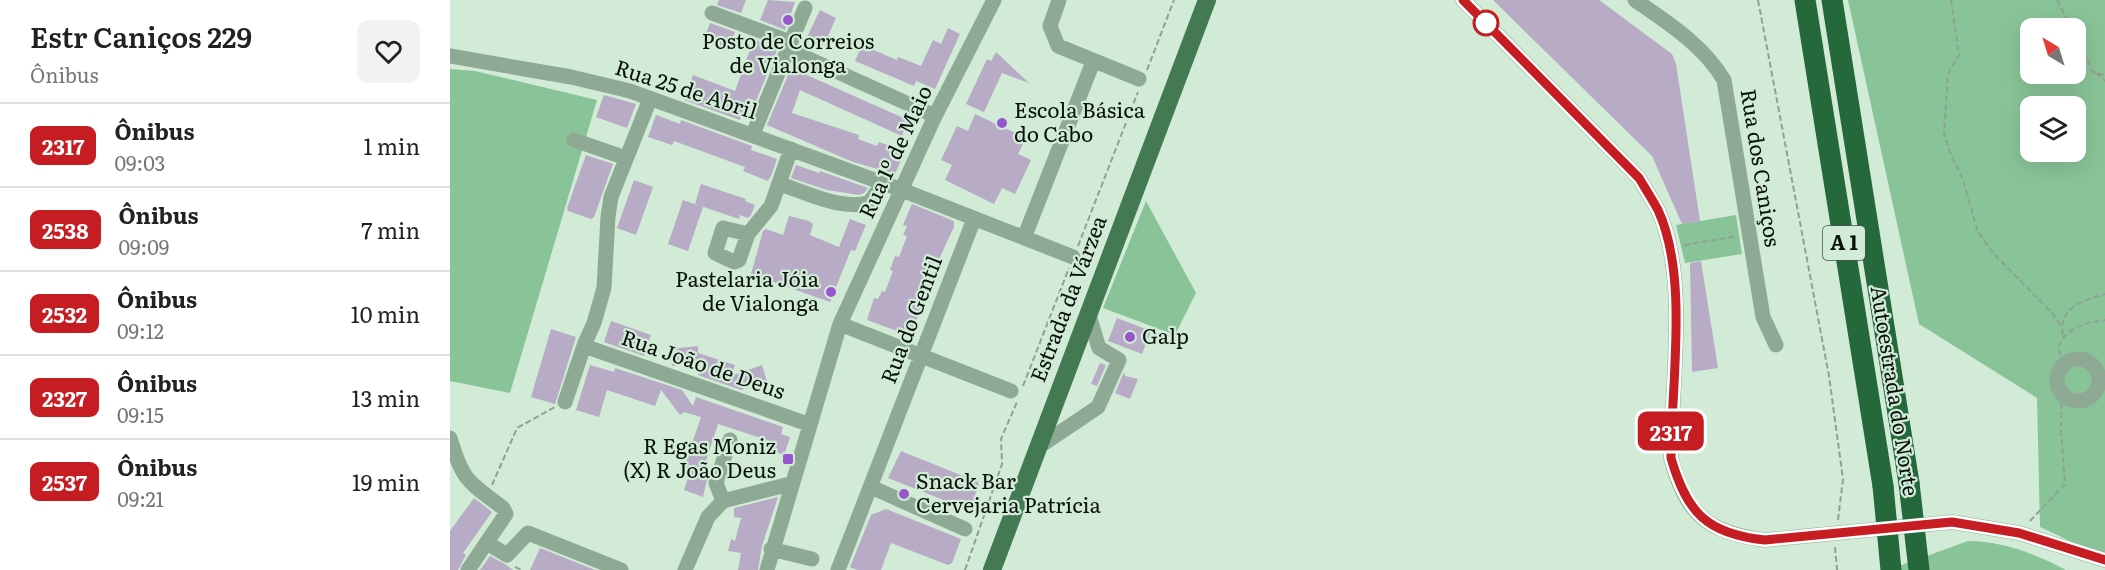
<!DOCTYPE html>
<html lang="pt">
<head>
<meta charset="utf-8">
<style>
	:root { --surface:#fff; --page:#f2f2f2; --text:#222; --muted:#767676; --line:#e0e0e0 }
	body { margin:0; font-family:Literata,serif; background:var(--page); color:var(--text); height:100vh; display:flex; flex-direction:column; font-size:22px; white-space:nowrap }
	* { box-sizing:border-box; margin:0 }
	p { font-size:20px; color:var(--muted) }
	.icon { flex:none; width:33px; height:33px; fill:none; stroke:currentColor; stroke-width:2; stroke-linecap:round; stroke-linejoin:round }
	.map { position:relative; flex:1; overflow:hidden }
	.panel { display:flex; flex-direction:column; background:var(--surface); width:450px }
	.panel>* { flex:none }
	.badge { padding:0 12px; border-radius:9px; font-size:21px; line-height:39px }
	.needle { width:39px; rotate:322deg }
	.buttons { position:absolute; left:1570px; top:18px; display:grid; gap:12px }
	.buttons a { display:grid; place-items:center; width:66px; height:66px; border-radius:12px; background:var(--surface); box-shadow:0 6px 24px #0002; font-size:30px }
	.map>.badge { position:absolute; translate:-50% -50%; box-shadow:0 0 0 3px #fff }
	.round { display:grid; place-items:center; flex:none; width:63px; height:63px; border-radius:12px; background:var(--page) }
	.overview { display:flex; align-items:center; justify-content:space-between; height:102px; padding:0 30px }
	h1 { font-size:28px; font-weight:600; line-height:45px }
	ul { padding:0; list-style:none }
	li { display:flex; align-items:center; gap:18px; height:84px; padding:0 30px; border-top:2px solid var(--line) }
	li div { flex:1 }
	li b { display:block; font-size:22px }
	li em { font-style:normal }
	li .badge { min-width:66px; font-weight:700; text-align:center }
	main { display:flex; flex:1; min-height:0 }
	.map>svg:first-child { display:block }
</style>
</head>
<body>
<main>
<section class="panel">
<div class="overview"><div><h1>Estr Caniços 229</h1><p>Ônibus</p></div><a class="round"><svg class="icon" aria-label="heart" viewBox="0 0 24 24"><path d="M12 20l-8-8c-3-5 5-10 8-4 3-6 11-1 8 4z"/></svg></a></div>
<ul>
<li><span class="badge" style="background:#c61d23;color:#fff">2317</span><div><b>Ônibus</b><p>09:03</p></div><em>1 min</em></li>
<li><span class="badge" style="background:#c61d23;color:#fff">2538</span><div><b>Ônibus</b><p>09:09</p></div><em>7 min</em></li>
<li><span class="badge" style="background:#c61d23;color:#fff">2532</span><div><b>Ônibus</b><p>09:12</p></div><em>10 min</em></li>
<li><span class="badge" style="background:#c61d23;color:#fff">2327</span><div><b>Ônibus</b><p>09:15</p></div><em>13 min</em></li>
<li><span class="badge" style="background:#c61d23;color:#fff">2537</span><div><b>Ônibus</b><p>09:21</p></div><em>19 min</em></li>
</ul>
</section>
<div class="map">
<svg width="1655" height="570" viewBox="0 0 1655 570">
	<rect width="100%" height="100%" fill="#d1ebd7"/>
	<path fill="#89c498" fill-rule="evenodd" d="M 1398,0 L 1655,0 L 1655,554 L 1635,548 L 1590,527 L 1587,398 L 1469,324 ZM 1581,28 L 1626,28 L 1626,74 L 1581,74 ZM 1581,106 L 1626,106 L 1626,152 L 1581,152 Z
		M 0,69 L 25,71 L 147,100 L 60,393 L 0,381 Z
		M 696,201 L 746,293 L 725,335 L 653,308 Z
		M 1286,215 L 1292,254 L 1235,263 L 1226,225 Z
		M 1518,541 C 1553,541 1585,554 1616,570 L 1438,570 Z"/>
	<path fill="#b7abc5" d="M 269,0 L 296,0 L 291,13 L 267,5 Z
		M 318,0 L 345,2 L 335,30 L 310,20 Z
		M 1043,0 L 1149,0 L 1222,54 L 1226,64 L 1250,221 L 1232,224 L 1202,156 Z
		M 370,10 L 386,18 L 374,45 L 357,37 Z
		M 260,23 L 285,32 L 278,50 L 253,41 Z
		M 498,28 L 510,34 L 485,89 L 466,81 L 464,86 L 405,61 L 412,45 L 447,60 L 448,57 L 471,66 L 483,40 L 491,44 Z
		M 304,39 L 327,50 L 306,101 L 298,98 L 290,120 L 234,100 L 243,75 L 285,91 Z
		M 546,52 L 579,83 L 552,73 L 534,112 L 516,104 L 537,59 L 541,61 Z
		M 341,68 L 458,120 L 452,136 L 350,90 L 342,113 L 409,135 L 408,139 L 427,146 L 429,142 L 455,151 L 445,174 L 403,162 L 317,125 Z
		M 154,95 L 186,104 L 177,128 L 146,117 Z
		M 525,114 L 576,138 L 568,154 L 581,160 L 565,194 L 552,188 L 544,204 L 495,180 L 502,165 L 491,160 L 507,126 L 518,131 Z
		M 206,115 L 230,124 L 231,120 L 302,146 L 301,150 L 327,159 L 321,176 L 318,181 L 293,171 L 295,167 L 224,141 L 222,145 L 198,137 Z
		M 136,155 L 163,164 L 144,217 L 141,219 L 118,211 L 117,208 Z
		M 346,165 L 369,173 L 370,171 L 418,188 L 414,193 L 409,195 L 377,190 L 341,178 Z
		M 184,180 L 203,187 L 186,235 L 167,228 Z
		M 251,184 L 296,199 L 295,201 L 305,205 L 301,215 L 298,218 L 290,215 L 289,219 L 245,204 Z
		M 233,200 L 253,207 L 238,251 L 218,244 Z
		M 462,204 L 504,221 L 504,227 L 489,259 L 486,258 L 478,277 L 484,279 L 476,298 L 474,297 L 463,331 L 458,335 L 417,320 L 424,298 L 428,299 L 432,291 L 435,292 L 443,271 L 440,270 L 445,256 L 449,257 L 457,236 L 453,235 L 457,226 L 453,225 Z
		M 339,216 L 359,221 L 363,224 L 360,235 L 389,247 L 400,219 L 416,225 L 405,251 L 401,250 L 380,302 L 301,274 L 313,231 L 316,229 L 333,235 Z
		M 1251,261 L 1268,368 L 1242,372 L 1240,263 Z
		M 667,318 L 701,331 L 692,354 L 658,341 Z
		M 161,321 L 201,335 L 194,356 L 154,342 Z
		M 101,329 L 126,337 L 105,404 L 81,397 Z
		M 248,346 L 248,353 L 285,365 L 281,376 L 312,365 L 317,381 L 291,390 L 248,375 L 254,363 L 222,366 L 220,349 Z
		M 650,363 L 656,365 L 647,386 L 641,384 Z
		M 140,365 L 164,372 L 165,368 L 232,390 L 243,406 L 246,397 L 333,427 L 331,434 L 340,437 L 334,455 L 318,449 L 320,441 L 268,424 L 252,473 L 258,475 L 253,497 L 234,490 L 241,469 L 234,467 L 251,417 L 234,412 L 230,415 L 211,390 L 205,406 L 157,390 L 149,417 L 126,410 Z
		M 674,372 L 675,376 L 688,379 L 680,399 L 665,393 Z
		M 451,451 L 528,482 L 529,485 L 519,510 L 438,478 Z
		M 328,497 L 312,546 L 308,570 L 288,570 L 291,553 L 278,551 L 281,539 L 285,541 L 291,518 L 284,517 L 284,508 Z
		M 24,498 L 42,512 L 13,553 L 16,555 L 8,570 L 0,570 L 0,531 Z
		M 436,509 L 511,539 L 502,563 L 498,565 L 441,543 L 431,570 L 407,570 L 400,567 L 421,515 Z
		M 90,548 L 145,570 L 80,570 Z
		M 40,556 L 55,564 L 63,570 L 30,570 Z"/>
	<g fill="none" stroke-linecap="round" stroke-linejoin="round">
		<path stroke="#8ea292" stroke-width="2" stroke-dasharray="6 3" stroke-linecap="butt" d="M 1308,0 L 1379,376 L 1393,479 L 1388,520
			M 1501,0 L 1509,55 L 1498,74 L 1494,134 L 1500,152 L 1513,180 L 1528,232 L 1544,254 L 1604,315 L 1611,326
			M 1607,0 L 1622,28
			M 1626,36 L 1643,72 L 1655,75
			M 697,70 L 724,0
			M 1646,73 L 1655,81
			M 1234,245 L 1287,236
			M 628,246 L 688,92
			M 1613,335 C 1607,308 1634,300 1655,294
			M 1613,364 L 1608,348 C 1616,327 1634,323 1655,320
			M 573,386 L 619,268
			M 42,485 L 67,428 L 105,407
			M 1580,521 L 1615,484 L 1611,429 L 1612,394
			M 1385,547 L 1387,570
			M 65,567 L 72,570
			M 515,570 L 552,464 L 551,439 L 567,402"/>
		<path stroke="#8eaa94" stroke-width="15" d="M 609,0 L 600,26 L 608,46 L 689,79
			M 1013,0 L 1189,178 C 1195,188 1202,199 1208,210 C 1239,277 1221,384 1221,458 C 1236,514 1257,533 1315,540 L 1502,522 L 1569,533 L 1655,560
			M 1185,0 C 1218,23 1253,45 1274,80 L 1313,317 L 1326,345
			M 262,13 L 340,42
			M 337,49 L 485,116
			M 0,56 L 121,77 L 180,91 L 452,190 L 623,257
			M 303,134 L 355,8
			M 124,140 L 176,158
			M 330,184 C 355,192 394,212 420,202 L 426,193
			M 298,234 L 273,228 L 265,253 L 284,262 L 289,260 L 298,234 L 321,206 L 341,149
			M 574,238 L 643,62
			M 390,324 L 561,391
			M 134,346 L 358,424
			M1607 380a21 21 0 1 1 42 0a21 21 0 1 1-42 0Z
			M 115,402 L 135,343 L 144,323 L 154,288 L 158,217 L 161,197 L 200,99
			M 0,438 C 13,482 18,481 53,508 L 56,514 L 18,570
			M 587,448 L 648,407 L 669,360 L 649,348 L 638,312
			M 421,487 L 515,529
			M 273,501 L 266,483 L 280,440
			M 37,543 L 57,555 L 78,533 L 171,570
			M 321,549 L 362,559
			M 235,570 L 258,517 L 273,501 L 340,484
			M 317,570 L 390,324 L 485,116 L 544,0
			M 388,570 L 524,219"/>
		<path stroke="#437a53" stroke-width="18" d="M 542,570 L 757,0"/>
		<path stroke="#24683c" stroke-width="21" d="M 1355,0 L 1433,486
			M 1382,0 L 1459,483"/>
		<path stroke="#24683c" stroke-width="21" d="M 1459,483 L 1469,570
			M 1433,486 L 1441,570"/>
	</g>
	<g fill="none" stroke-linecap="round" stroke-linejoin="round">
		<g stroke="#fff" stroke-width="14">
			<path id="line" d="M 1013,0 L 1189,178 C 1195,188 1202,199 1208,210 C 1239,277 1221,384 1221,458 C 1237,513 1257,534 1315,540 L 1502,522 L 1569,533 L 1655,560"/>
		</g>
		<use href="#line" stroke="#c61d23" stroke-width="9"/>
	</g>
	<g fill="#9756cc" stroke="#d1ebd7" stroke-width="2">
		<circle cx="338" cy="20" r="6"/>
		<circle cx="552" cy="123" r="6"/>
		<circle cx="381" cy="292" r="6"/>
		<circle cx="680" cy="337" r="6"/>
		<rect x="332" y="453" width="12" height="12" rx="3"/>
		<circle cx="454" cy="494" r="6"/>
	</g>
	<circle fill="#fff" stroke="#c61d23" stroke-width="3" cx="1036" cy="23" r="12"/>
	<g text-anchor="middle" stroke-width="4.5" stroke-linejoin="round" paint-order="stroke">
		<rect fill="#d1ebd7" stroke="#455348" stroke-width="1.5" x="1373" y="226" width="42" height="34" rx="4.5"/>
		<g font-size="20" font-weight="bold" fill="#09120b">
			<text x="1394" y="250">A 1</text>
		</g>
		<g font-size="21" fill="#09120b" stroke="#d1ebd7" text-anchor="start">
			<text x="338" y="49" text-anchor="middle">Posto de Correios<tspan x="338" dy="24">de Vialonga</tspan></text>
			<text x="564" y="118">Escola Básica<tspan x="564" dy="24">do Cabo</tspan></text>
			<text x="369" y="287" text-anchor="end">Pastelaria Jóia<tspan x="369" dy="24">de Vialonga</tspan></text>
			<text x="692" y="344">Galp</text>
			<text x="326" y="454" text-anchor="end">R Egas Moniz<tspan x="326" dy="24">(X) R João Deus</tspan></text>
			<text x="466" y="489">Snack Bar<tspan x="466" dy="24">Cervejaria Patrícia</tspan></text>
		</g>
		<g font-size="21" fill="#09120b" stroke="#d1ebd7">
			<text transform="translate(236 90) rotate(18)" y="7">Rua 25 de Abril</text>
			<text transform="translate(446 152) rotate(-65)" y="7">Rua 1º de Maio</text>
			<text transform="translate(1310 168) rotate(81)" y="7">Rua dos Caniços</text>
			<text transform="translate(619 299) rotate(-69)" y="7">Estrada da Várzea</text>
			<text transform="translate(462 320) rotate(-69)" y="7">Rua do Gentil</text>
			<text transform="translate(253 365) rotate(19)" y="7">Rua João de Deus</text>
			<text transform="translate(1444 391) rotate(81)" y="7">Autoestrada do Norte</text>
		</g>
	</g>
</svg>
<div class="buttons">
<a><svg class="needle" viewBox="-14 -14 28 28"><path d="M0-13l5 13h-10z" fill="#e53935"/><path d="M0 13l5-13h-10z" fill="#767676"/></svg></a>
<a><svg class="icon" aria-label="layers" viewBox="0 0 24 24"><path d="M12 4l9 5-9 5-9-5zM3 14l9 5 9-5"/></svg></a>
</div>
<b class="badge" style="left:1221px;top:431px;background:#c61d23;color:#fff">2317</b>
</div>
</main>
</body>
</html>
